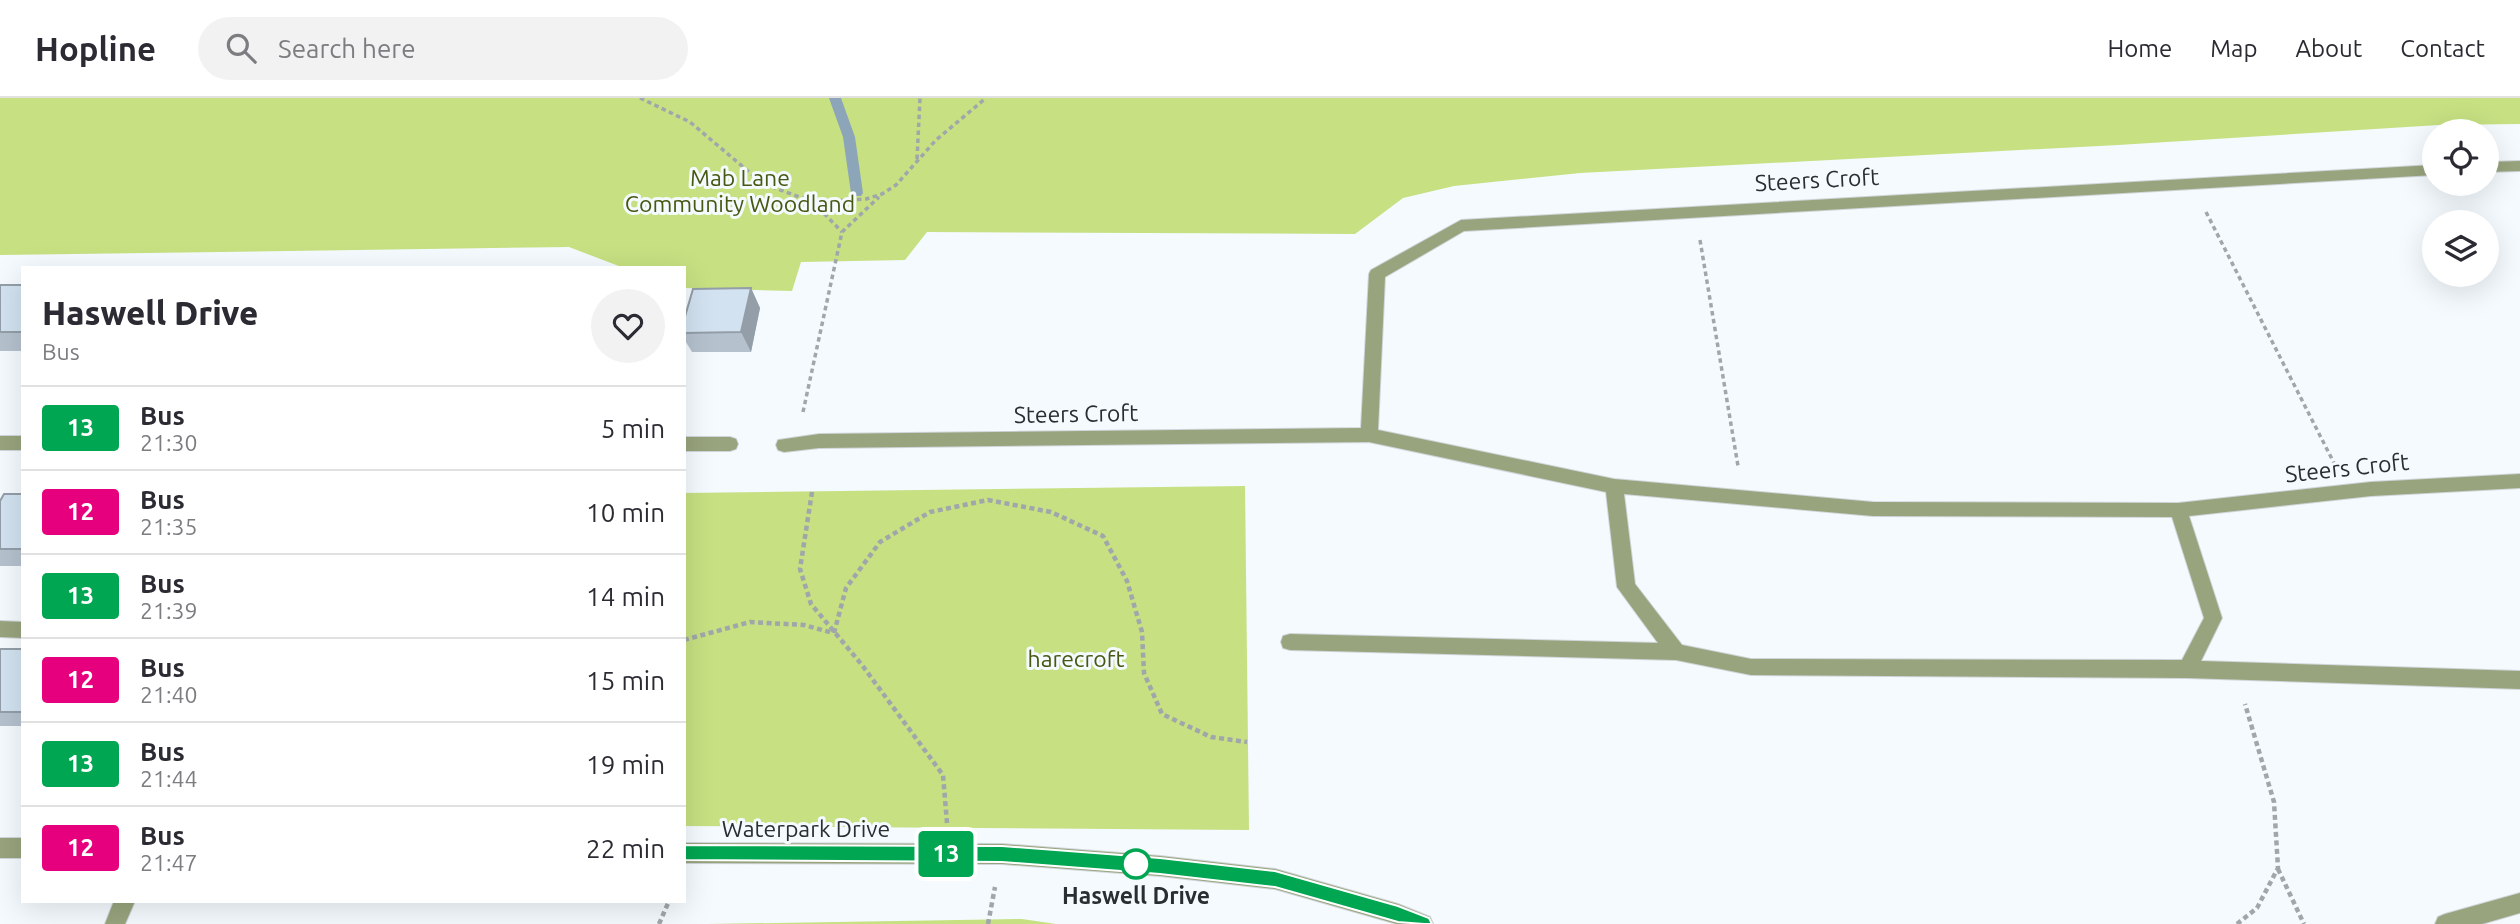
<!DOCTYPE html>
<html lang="en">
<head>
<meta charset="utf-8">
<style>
	:root { --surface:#fff; --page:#f2f2f3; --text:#2b2b33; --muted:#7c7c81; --line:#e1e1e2 }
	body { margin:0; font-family:Ubuntu,sans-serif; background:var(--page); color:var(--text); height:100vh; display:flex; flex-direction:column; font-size:26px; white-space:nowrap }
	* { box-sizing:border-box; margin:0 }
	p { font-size:23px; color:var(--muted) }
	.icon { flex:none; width:38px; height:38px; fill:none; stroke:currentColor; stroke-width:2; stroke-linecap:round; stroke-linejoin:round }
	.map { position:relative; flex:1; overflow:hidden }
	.sheet { position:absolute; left:21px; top:168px; width:665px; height:637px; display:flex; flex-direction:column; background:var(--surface); border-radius:0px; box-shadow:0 7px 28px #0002 }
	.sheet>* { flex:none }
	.badge { padding:0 14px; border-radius:5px; font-size:24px; line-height:46px }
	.controls { position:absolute; left:2422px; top:21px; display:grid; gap:14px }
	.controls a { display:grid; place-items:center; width:77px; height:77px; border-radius:50%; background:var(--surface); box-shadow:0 7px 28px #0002; font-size:35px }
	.map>.badge { position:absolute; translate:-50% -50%; box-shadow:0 0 0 4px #fff }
	.round { display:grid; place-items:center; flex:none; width:74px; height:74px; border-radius:37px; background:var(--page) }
	.headline { display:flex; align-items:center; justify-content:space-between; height:119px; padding:0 21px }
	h1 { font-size:33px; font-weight:800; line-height:52px }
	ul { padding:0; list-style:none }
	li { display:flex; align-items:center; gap:21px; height:84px; padding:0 21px; border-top:2px solid var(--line) }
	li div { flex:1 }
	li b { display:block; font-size:26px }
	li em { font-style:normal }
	li .badge { min-width:77px; font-weight:700; text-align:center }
	header { display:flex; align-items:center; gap:42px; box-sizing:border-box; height:98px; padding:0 35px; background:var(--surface); border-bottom:2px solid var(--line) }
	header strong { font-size:33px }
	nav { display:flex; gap:38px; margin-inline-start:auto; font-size:24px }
	.search { width:490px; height:63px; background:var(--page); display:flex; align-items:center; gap:18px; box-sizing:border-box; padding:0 24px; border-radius:38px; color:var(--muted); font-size:26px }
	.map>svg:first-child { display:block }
</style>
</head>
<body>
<header>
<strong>Hopline</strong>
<div class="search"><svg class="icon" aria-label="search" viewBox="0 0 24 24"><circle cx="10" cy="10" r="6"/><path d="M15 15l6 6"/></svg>Search here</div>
<nav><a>Home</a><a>Map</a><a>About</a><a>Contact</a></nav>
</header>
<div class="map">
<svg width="2520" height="826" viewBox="0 0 2520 826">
	<rect width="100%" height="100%" fill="#f4fafe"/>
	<path fill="#c6e082" d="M 0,0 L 2520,0 L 2520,26 L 2439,27 L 2118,47 L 1580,75 L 1454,88 L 1403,100 L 1355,136 L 927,134 L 905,162 L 801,164 L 792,193 L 684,190 L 684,170 L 624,170 L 569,149 L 0,157 Z
		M 1245,388 L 1249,732 L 684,728 L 684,395 Z
		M 1022,821 L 1056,826 L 707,826 Z"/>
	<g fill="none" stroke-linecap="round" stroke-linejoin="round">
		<path fill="#8da5b9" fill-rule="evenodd" d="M 829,0 L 841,0 L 855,39 L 863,95 L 861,98 L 853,98 L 851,95 L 843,39 Z"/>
		<g stroke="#cfd5d9" stroke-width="2">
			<path id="minor" d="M 2520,63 L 2520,73 L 2487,74 L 2487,64 Z
				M 2434,67 L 2434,77 L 1464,133 L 1385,179 L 1378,332 L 1614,381 L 1873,404 L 2178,405 L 2371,384 L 2520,376 L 2520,390 L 2371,398 L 2189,418 L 2222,520 L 2201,563 L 2520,573 L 2520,591 L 2187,580 L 1751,577 L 1676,562 L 1290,552 L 1283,550 L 1281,544 L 1283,538 L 1290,536 L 1658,545 L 1617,489 L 1606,394 L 1369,344 L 819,350 L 784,354 L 778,352 L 776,347 L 778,342 L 819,336 L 1361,330 L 1369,176 L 1371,172 L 1461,122 ZM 1624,396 L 1873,418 L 2172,419 L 2204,520 L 2182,562 L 1751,561 L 1682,547 L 1635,486 Z
				M 0,338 L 23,338 L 23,352 L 0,352 Z
				M 684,339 L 730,339 L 736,341 L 738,346 L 736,351 L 730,353 L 684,353 Z
				M 0,523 L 23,524 L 23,540 L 0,539 Z
				M 0,740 L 23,740 L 23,760 L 0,760 Z
				M 684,745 L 1002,746 L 1160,758 L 1275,771 L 1398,806 L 1430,819 L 1433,826 L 1397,826 L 1275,791 L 1160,778 L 1002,766 L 684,765 Z
				M 2520,795 L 2520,815 L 2482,826 L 2435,826 L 2438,819 L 2445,816 Z
				M 114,803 L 135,803 L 125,826 L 105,826 Z"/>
		</g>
		<path stroke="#a0a6aa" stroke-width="3.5" stroke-dasharray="4.5 3.5" stroke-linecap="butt" d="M 640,0 L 690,24 L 755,79 L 775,90 L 813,104 L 866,101 L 882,96 L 896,87 L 936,42 L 986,0
			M 917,61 L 920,0
			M 813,104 L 842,134
			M 2206,114 L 2334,365
			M 1700,142 L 1738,368
			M 803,314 L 842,134 L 879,99"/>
		<path stroke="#a0a6aa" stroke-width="4.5" stroke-dasharray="5 3.5" stroke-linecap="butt" d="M 812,394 L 800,471 L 811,506 L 862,567 L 943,677 L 947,725
			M 834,535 L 846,490 L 880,444 L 930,414 L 988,402 L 1051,414 L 1103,438 L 1127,483 L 1142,534 L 1144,575 L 1162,616 L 1211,639 L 1247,644
			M 684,542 L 750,524 L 804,527 L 833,535
			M 2278,771 L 2304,826
			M 659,826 L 669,803
			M 988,826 L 995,789
			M 2237,826 L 2257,810 L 2278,770 L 2274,704 L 2245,606"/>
		<use href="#minor" fill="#98a47d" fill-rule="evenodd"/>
	</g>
	<path fill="#b5c2ce" d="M 0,187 L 23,187 L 23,253 L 0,253 Z
		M 751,190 L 760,210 L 751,254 L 692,254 L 684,241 L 684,222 Z
		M 23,396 L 23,468 L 0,468 L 0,403 Z
		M 0,551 L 23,551 L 23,628 L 0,628 Z"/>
	<path fill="#939ea8" d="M 751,190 L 760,210 L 751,254 L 741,234 Z"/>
	<path fill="#d2e2f0" stroke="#939ea8" stroke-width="2" d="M 0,187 L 23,187 L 23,234 L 0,234 Z
		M 751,190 L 741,234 L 684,235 L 684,222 L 693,191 Z
		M 4,396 L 23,396 L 23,451 L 0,451 L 0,403 Z
		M 0,551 L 23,551 L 23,614 L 0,614 Z"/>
	<path fill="#00a651" stroke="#fff" stroke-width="2" d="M 684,747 L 1002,748 L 1160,760 L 1275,773 L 1398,808 L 1429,820 L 1432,826 L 1424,826 L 1398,824 L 1275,789 L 1160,776 L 1002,764 L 684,762 L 679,760 L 676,755 L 679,749 Z"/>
	<circle fill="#fff" stroke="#00a651" stroke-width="3.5" cx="1136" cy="766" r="14"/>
	<g text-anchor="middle" stroke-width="6" stroke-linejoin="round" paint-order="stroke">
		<g font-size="23" fill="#485813" stroke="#f4fafe">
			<text x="740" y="88">Mab Lane<tspan x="740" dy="26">Community Woodland</tspan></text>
			<text x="1076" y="569">harecroft</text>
		</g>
		<g font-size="23" fill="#292e33" stroke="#f4fafe">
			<text transform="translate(1817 82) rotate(-3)" y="8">Steers Croft</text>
			<text transform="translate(1076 316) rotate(-1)" y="8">Steers Croft</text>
			<text transform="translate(2347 370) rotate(-6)" y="8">Steers Croft</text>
			<text x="806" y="739">Waterpark Drive</text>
		</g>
		<g font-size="23" font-weight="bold" fill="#292e33" stroke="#f4fafe">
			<text x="1136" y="806">Haswell Drive</text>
		</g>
	</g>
</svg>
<div class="controls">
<a><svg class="icon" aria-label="locate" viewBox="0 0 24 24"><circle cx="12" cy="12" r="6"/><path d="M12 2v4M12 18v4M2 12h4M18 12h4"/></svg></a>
<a><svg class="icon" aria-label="layers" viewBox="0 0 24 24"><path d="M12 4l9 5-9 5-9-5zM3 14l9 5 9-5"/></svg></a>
</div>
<b class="badge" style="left:946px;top:756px;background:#00a651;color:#fff">13</b>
<section class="sheet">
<div class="headline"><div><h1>Haswell Drive</h1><p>Bus</p></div><a class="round"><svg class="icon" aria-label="heart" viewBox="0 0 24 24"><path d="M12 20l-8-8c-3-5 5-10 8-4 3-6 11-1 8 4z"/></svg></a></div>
<ul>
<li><span class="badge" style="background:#00a651;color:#fff">13</span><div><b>Bus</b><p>21:30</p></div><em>5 min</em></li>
<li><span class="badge" style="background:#e6007e;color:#fff">12</span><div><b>Bus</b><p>21:35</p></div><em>10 min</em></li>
<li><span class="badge" style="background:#00a651;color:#fff">13</span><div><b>Bus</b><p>21:39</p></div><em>14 min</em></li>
<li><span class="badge" style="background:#e6007e;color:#fff">12</span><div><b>Bus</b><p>21:40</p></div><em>15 min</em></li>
<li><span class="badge" style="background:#00a651;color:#fff">13</span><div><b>Bus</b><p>21:44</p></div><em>19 min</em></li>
<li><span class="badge" style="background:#e6007e;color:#fff">12</span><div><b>Bus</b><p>21:47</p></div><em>22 min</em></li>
</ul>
</section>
</div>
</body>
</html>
